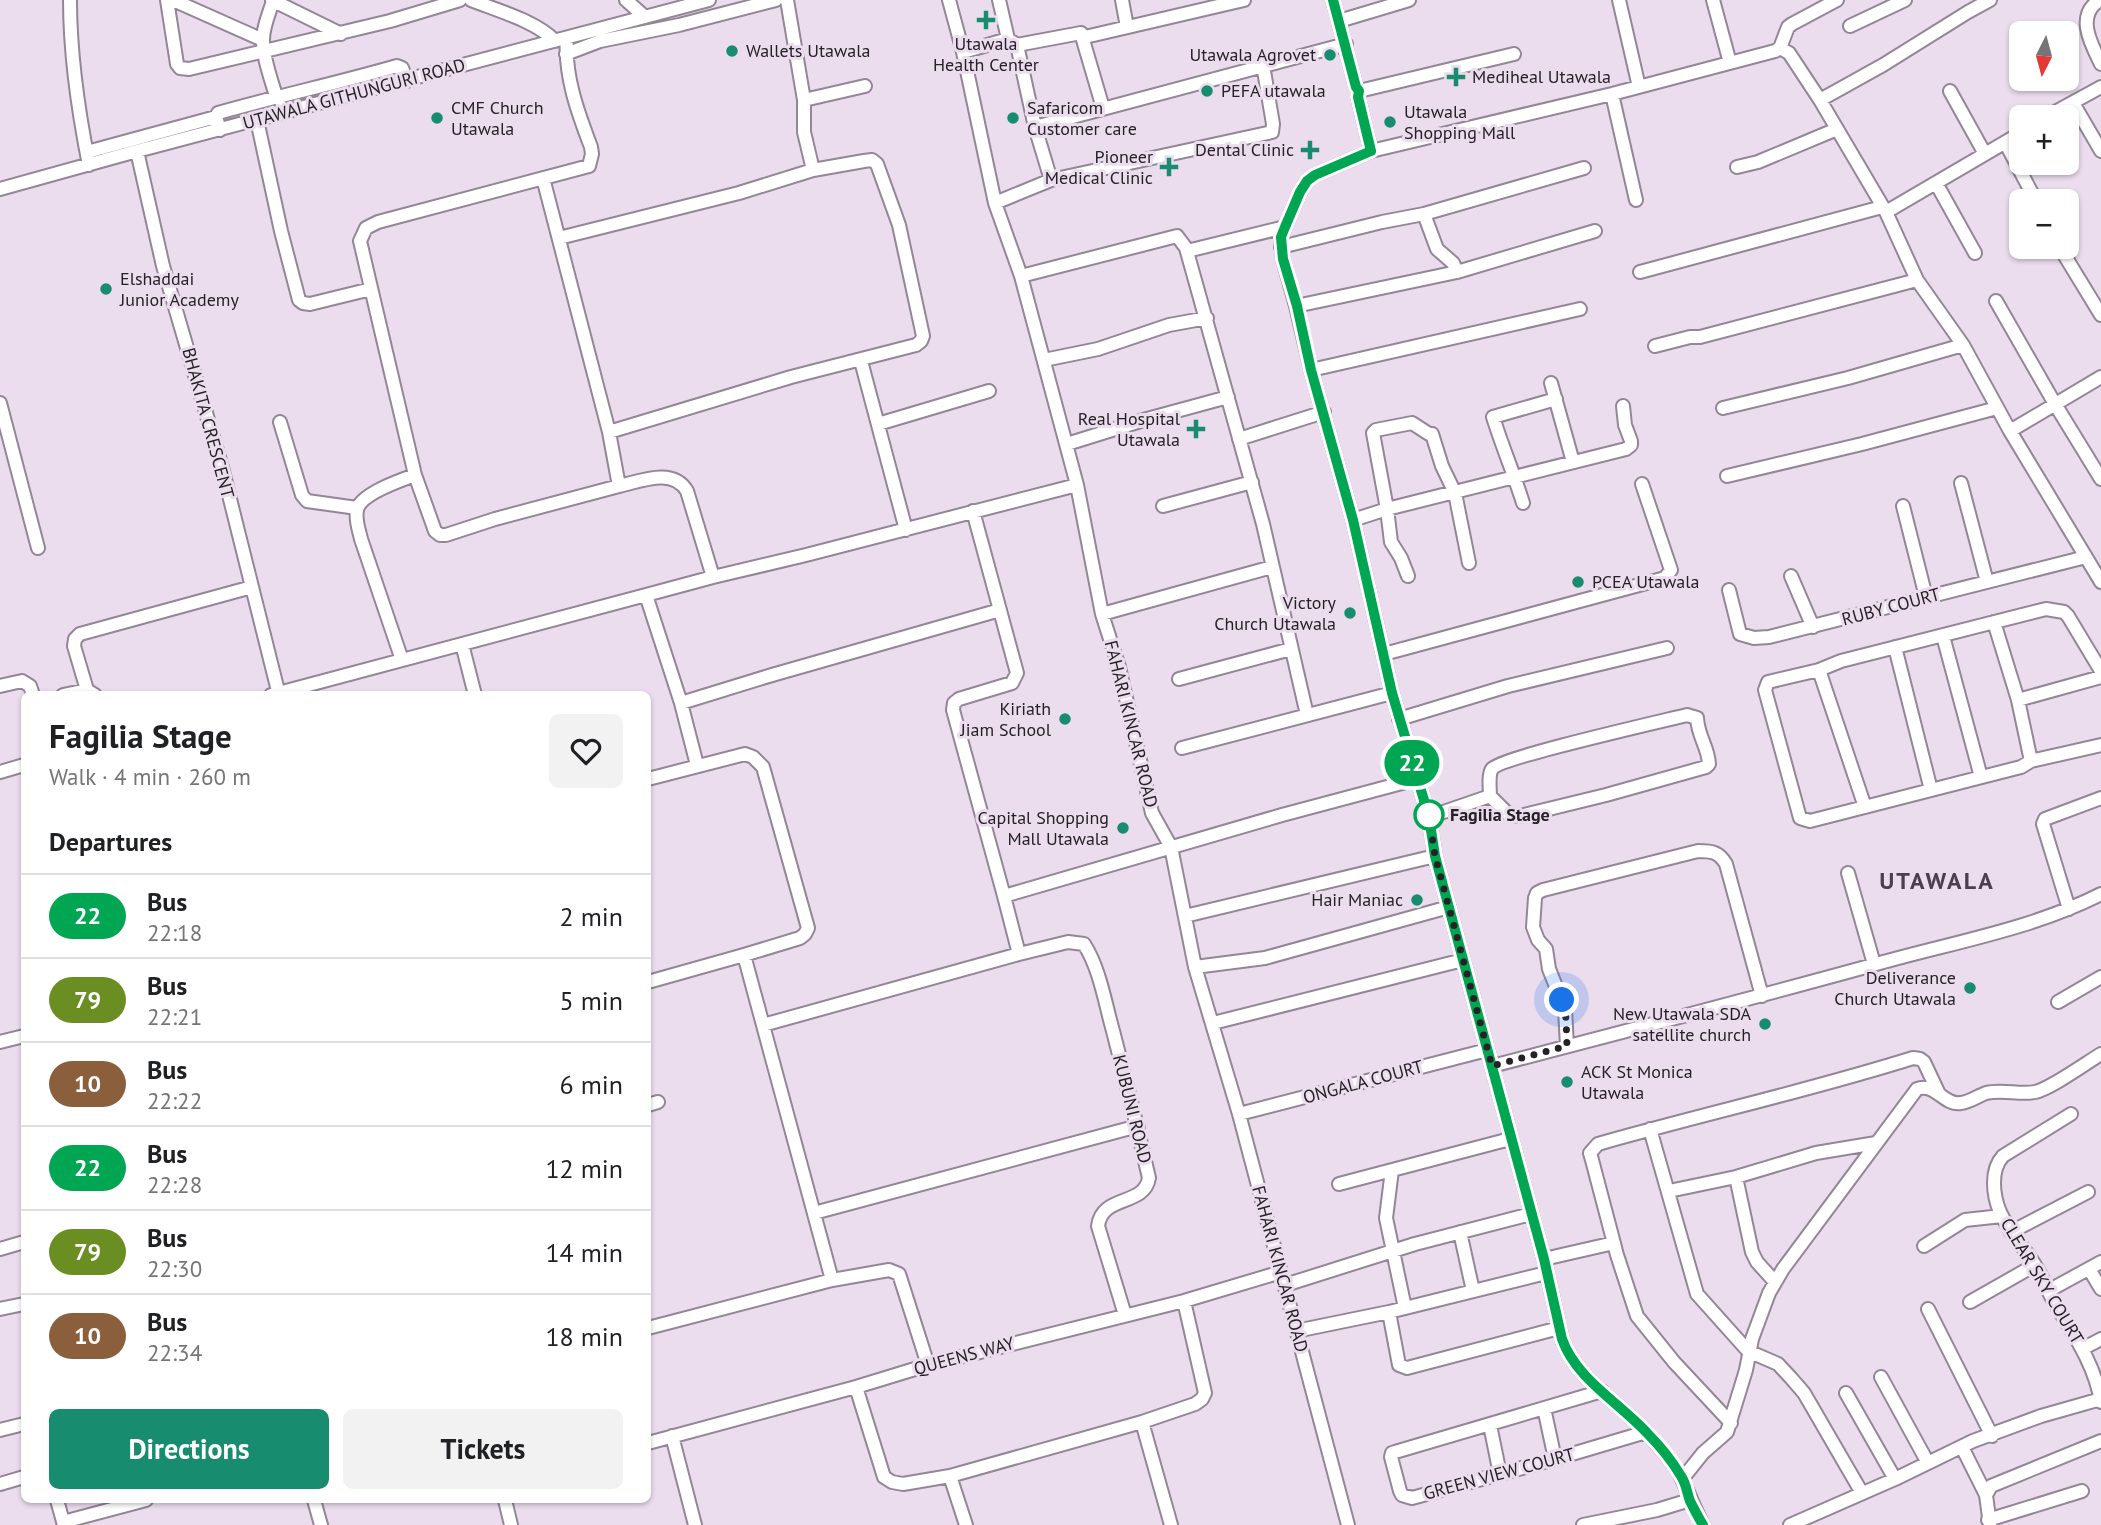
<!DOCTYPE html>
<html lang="en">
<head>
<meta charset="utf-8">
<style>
	:root { --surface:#fff; --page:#f2f2f2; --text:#202124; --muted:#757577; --line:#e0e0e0; --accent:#188c6e }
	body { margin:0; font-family:"PT Sans",sans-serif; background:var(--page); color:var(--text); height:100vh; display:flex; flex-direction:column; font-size:26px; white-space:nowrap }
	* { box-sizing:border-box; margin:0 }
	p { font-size:23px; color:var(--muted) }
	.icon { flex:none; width:38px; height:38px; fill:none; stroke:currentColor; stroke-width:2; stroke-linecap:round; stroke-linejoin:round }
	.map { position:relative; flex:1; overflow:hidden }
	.drawer { position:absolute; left:21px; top:691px; width:630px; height:812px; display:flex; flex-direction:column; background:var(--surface); border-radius:10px; box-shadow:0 2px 5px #0004 }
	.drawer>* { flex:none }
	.badge { padding:0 14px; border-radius:23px; font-size:24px; line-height:46px }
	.needle { width:46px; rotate:186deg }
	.buttons { position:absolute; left:2009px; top:21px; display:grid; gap:14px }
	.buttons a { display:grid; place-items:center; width:70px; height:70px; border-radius:10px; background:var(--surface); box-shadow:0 2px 5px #0004; font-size:35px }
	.you { position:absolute; width:35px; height:35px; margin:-18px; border:5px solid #fff; border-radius:50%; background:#1a73e8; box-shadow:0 0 0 10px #1a73e833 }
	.map>.badge { position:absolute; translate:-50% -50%; box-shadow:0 0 0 4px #fff }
	h2 { padding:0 28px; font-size:26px; line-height:63px }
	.round { display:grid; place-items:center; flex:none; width:74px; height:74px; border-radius:10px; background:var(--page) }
	.headline { display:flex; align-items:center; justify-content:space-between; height:119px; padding:0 28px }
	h1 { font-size:33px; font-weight:600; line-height:52px }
	.primary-button { display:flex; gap:14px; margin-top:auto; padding:14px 28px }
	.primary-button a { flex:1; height:80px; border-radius:10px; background:var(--accent); color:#fff; font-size:28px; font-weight:600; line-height:80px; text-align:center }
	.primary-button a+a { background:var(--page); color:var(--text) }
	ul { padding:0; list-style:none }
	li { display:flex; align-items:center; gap:21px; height:84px; padding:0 28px; border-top:2px solid var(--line) }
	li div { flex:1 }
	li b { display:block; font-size:26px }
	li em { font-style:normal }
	li .badge { min-width:77px; font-weight:700; text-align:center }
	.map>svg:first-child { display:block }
</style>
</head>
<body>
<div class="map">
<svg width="2101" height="1525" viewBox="0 0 2101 1525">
	<rect width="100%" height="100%" fill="#ebddee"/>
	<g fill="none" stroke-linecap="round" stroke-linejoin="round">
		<g stroke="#938696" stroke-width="16">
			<path id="minor" d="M 70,0 C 70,56 78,110 89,165
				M 167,0 L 177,64 L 180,68 L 189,69 L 390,21 L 460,0
				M 173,0 L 263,40
				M 272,0 L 341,34
				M 471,0 C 496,10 536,21 555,41
				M 626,0 L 645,17
				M 787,0 L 804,100
				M 949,0 L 963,52 L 995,203 L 1021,276 L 1077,485 L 1102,614 L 1119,667 L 1152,813 L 1171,847 L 1195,967 L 1239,1114 L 1348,1525
				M 999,0 L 1008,39 L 1017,45 L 1035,127 L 1051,180
				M 1122,0 L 1127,27
				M 1333,0 L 1356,87 L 1359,91 L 1358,97 L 1371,151 L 1315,175 L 1307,181 L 1300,192 L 1285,227 L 1281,237 L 1283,259 L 1296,306 L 1311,370 L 1353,520 L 1392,693 L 1429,817 L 1435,856 L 1544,1259 L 1562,1339 C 1576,1379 1620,1403 1648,1434 C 1659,1446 1677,1466 1683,1481 C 1690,1496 1695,1510 1703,1525
				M 1619,0 L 1639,87
				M 1713,0 L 1730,63
				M 2100,0 C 2075,15 2091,44 2101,64
				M 273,1 C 269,14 263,26 263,40 C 263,58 271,79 276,96 L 280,100
				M 1339,21 L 1409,0
				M 1850,26 L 1905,0
				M 1081,33 L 1103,108
				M 1017,45 L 1081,33 L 1085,37 L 1244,0
				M 1780,48 L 1788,27 L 1792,24 L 1837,0
				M 963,52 L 1008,39
				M 566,54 L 600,41 L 679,25 L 776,0
				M 1359,91 L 1514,54
				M 1950,91 L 1985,154
				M 1612,94 L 1636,200
				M 1820,100 L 1883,65 L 1968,12 L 1990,0
				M 2073,103 L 2101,151
				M 2046,117 L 2101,87
				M 257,120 L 281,231 L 299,300 L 303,303 L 310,304 L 371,289
				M 1035,127 L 1346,44
				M 220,130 L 216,117 L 218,113 C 278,96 338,83 397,66 L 402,68 L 407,81
				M 2005,142 L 2036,201
				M 137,151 L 163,266 L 223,471 L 279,695
				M 1371,151 L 1612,94 L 1775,51 L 1780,48 L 1789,53 L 1820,100 L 1886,212 L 1917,280 L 1963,345 L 2010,431 L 2101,582
				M 87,152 L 216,117
				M 1737,167 L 1758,162 L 1837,129
				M 543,178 L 609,432 L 619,486 L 495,519 L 446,535 L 440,535 L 435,531 L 415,475 L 360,241 L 366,228 L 378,222 L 589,166 L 592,154 L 591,147 C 578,113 564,75 567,38
				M 1936,183 L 1975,253
				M 0,189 L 137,151 L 709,0
				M 995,203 L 1051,180 L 1272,132 L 1273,124 L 1263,65
				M 1886,212 L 2021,133
				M 1424,214 L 1437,249 L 1453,263 L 1457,272
				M 559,238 L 739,193 L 813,170
				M 1281,247 L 1382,222 L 1424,214 L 1584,168
				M 1187,251 L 1285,227
				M 2065,256 L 2101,315
				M 1640,272 L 1882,207
				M 1021,276 L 1177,236 L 1186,248 L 1263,524 L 1307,715
				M 1996,301 L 2055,404 L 2101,479
				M 1296,306 L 1457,272 L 1595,231
				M 1655,346 L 1690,337 L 1700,337 L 1917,280
				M 1044,360 L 1098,349 L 1169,325 L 1207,318
				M 861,361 L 906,530
				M 1311,370 L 1580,309
				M 1551,383 L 1573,462
				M 0,403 L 38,548
				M 1723,408 L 1848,378 L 1963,345
				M 280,422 L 302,495 L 307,501 L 357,508
				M 878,424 L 989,391
				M 2010,431 L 2101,377
				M 609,432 L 791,377 L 916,345 L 921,341 L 923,336 L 899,225 L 877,164 L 872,160 L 864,161 L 813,170 L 804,132 L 804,100 L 865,86
				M 1239,439 L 1324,412
				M 1067,444 L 1147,419 L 1228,397
				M 1727,476 L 1862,444 L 1997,408
				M 1961,483 L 1987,582
				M 619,486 C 641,481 673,467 687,491 L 713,577
				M 1523,503 C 1514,474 1502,446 1493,417 L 1556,399
				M 1163,506 L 1252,482
				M 1903,506 L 1926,597
				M 973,511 L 1017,673 L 1012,683 L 959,699 L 954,703 L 953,710 L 1004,896
				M 1353,520 L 1387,509 L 1626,449 L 1631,445 L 1631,441 L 1625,425 L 1623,406
				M 1408,576 L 1401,558 L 1391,542 L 1387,509 L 1373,433 L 1376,430 L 1412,423 L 1429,434 L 1432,434 L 1442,466 L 1455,493 L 1469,563
				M 1791,576 L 1813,627
				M 1729,590 L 1740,634 L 1754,638 L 1769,637 L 2086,557
				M 1102,614 L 1272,567
				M 1994,622 L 2018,700 L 2031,761 L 2021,767 L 1810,821 L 1800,818 L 1765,690 L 1768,682 L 1819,670 L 1841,661 L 2046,609 L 2064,612 L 2068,616 L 2101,671
				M 1943,636 L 1981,777
				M 462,644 L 475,695
				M 1895,647 L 1931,790
				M 1384,654 L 1665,578 L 1671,570 L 1642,484
				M 402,660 L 361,539 C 359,530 355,520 357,510 C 360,494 401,480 415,475
				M 1819,670 L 1865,807
				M 1179,679 L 1291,649
				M 0,686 L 22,681 L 30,686 L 33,695
				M 87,690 L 74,646 L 75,639 L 80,634 L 252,587
				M 63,695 L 87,690 L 95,695
				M 271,695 L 646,595
				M 2018,700 L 2101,677
				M 681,703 L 772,675 L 1000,610
				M 1687,715 L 1697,718 C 1698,737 1708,746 1709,764 L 1706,767 L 1606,795 L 1520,816 L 1508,814 L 1490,796 C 1490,789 1488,775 1492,769 C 1499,758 1663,721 1687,715 Z
				M 1399,719 L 1508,686 L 1667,648
				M 1182,748 L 1392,693
				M 2031,761 L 2101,745
				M 697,765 L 681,703 L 646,595 L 713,577 L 806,555 L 1077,485
				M 0,772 L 24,765
				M 648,779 L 745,754 L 753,757 L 763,767 L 808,928 L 805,934 L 800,938 L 744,955
				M 1429,817 L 1490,796
				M 1848,873 L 1874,964
				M 2069,909 L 2043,824 L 2045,819 L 2101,798
				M 1185,916 L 1435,856
				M 1019,954 L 1068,942 L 1084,944 C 1100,969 1105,1003 1113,1031 C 1126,1080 1138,1129 1149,1178 C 1144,1207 1102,1194 1098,1226 L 1125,1315
				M 1195,967 L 1265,958 L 1449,907
				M 648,982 L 744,955 L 832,1280
				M 2058,1002 L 2101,977
				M 1213,1023 L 1463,960
				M 763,1025 L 1019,954 L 1004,896 L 1282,815 L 1417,779
				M 0,1042 L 24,1036
				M 1567,1046 L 1565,1009 L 1549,969 L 1546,949 L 1538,940 L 1533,927 L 1535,898 L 1537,893 L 1543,890 L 1698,851 C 1712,851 1719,852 1726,864 L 1762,996
				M 1492,1066 C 1619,1033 1746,1000 1873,965 C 1949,943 2030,930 2101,894
				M 648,1105 L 658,1102
				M 1239,1114 L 1487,1050
				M 2071,1114 L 2003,1156 C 1990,1170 1993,1195 2000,1212 C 2008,1230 2022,1245 2033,1262 C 2041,1274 2046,1287 2053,1300 C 2072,1332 2095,1364 2101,1402
				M 1650,1129 L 1697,1294 L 1748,1351 L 1778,1364 L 1791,1378 L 1804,1393 L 1862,1493
				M 1392,1170 L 1386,1218 L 1405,1308
				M 1736,1177 L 1752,1252 L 1757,1262 L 1775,1282
				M 1339,1184 L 1510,1139
				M 1669,1191 L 1736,1177 L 1816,1153 L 1876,1143
				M 814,1213 L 1138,1126
				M 1460,1232 L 1473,1291
				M 2011,1232 L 2088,1192
				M 1924,1246 L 1965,1220 L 2002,1216
				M 0,1249 L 24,1242
				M 1544,1259 L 1614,1243
				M 2089,1269 L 2101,1289
				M 1285,1285 L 1415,1244 L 1531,1214
				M 2048,1291 L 2101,1262
				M 1970,1302 L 2035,1265
				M 0,1309 L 24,1304
				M 1928,1309 L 1992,1436
				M 1389,1312 L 1399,1365 L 1407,1368 L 1559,1328
				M 648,1328 L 832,1280 L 889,1270 L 899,1274 L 928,1365
				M 1296,1331 L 1389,1312 L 1546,1273
				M 2082,1349 L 2101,1339
				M 1881,1377 L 1928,1463
				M 856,1387 L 884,1477 L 892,1482 L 903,1484 L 950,1476 L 1142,1422 L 1195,1404 L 1202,1399 L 1205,1393 L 1184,1301
				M 1602,1391 L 1395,1452 L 1392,1453 L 1391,1457 L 1400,1491 L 1402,1495 L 1412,1498 L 1555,1459 L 1646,1432
				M 1846,1393 L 1895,1479
				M 1544,1408 L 1555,1459
				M 1142,1422 L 1171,1525
				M 1731,1423 L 1674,1362 L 1637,1316 L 1617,1255 L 1592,1160 L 1590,1153 L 1598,1144 C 1703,1114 1808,1091 1913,1058 L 1920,1059 L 1924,1062 L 1939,1094
				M 1490,1425 L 1500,1474
				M 0,1430 L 24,1424
				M 672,1436 L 695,1525
				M 648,1443 L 856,1387 L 928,1365 L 1184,1301 L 1281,1272
				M 1962,1447 L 1986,1495
				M 950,1476 L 966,1525
				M 1683,1478 L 1703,1453 L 1727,1432 L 1746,1370 L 1752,1339 L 1769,1293 L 1783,1269 L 1917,1089 C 1935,1082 1944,1106 1961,1103 C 1970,1102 1978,1096 1986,1093 C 2003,1089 2019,1095 2035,1092 C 2050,1089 2086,1063 2101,1054
				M 0,1484 L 24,1477
				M 57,1500 L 64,1525
				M 314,1500 L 321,1525
				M 505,1500 L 511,1525
				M 1988,1520 L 2082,1491
				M 63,1522 L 146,1500
				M 1583,1525 L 1657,1510 L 1690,1500
				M 1790,1525 L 1895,1479 L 1973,1441 L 2041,1416 L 2101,1399
				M 1990,1525 L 1986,1495 L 1991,1486 L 2101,1441"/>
		</g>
		<use href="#minor" stroke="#fff" stroke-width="12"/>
	</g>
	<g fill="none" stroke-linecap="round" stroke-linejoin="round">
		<g stroke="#fff" stroke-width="16">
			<path id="line" d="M 1333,0 L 1356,87 L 1359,91 L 1358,97 L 1371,151 L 1315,175 L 1307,181 L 1300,192 L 1285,227 L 1281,237 L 1283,259 L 1297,306 L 1311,370 L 1353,520 L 1392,693 L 1429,817 L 1435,856 L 1544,1259 L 1562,1339 C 1576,1379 1620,1403 1648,1434 C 1660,1446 1672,1461 1681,1476 C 1686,1483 1687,1493 1690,1501 C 1694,1509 1698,1517 1703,1525"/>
		</g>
		<use href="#line" stroke="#00a651" stroke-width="10"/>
		<path stroke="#262127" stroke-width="7" stroke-dasharray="0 12.6" d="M 1429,815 L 1435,856 L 1492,1066 L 1567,1046 L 1566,1018 L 1562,1000"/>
	</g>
	<g fill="#188c6e" stroke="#ebddee" stroke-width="2.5">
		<path d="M982.5 9.5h7v7h7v7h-7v7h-7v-7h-7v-7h7z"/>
		<circle cx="732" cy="51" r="7"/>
		<circle cx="1330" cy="55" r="7"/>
		<path d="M1452.5 66.5h7v7h7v7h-7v7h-7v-7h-7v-7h7z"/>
		<circle cx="1207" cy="91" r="7"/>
		<circle cx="437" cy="118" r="7"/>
		<circle cx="1013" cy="118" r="7"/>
		<circle cx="1390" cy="122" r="7"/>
		<path d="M1306.5 139.5h7v7h7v7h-7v7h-7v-7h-7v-7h7z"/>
		<path d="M1165.5 156.5h7v7h7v7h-7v7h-7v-7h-7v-7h7z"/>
		<circle cx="106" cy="289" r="7"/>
		<path d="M1192.5 418.5h7v7h7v7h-7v7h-7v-7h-7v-7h7z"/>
		<circle cx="1578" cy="582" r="7"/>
		<circle cx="1350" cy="613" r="7"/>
		<circle cx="1065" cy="719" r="7"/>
		<circle cx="1123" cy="828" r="7"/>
		<circle cx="1417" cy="900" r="7"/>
		<circle cx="1970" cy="988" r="7"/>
		<circle cx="1765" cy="1024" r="7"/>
		<circle cx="1567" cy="1082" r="7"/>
	</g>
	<circle fill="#fff" stroke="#00a651" stroke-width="3.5" cx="1429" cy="815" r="14"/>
	<g text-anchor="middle" stroke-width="6" stroke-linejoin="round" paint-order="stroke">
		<g font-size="18" fill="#262127" stroke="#ebddee" text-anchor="end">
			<text x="986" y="50" text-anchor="middle">Utawala<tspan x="986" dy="21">Health Center</tspan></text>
			<text x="746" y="57" text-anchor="start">Wallets Utawala</text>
			<text x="1316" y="61">Utawala Agrovet</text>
			<text x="1472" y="83" text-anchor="start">Mediheal Utawala</text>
			<text x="1221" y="97" text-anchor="start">PEFA utawala</text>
			<text x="451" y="114" text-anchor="start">CMF Church<tspan x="451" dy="21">Utawala</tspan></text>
			<text x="1027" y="114" text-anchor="start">Safaricom<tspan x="1027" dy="21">Customer care</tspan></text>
			<text x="1404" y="118" text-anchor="start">Utawala<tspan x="1404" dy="21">Shopping Mall</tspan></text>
			<text x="1294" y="156">Dental Clinic</text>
			<text x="1153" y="163">Pioneer<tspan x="1153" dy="21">Medical Clinic</tspan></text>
			<text x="120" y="285" text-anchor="start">Elshaddai<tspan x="120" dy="21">Junior Academy</tspan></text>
			<text x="1180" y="425">Real Hospital<tspan x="1180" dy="21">Utawala</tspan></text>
			<text x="1592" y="588" text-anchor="start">PCEA Utawala</text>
			<text x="1336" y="609">Victory<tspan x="1336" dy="21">Church Utawala</tspan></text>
			<text x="1051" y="715">Kiriath<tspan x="1051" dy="21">Jiam School</tspan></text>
			<text x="1109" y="824">Capital Shopping<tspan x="1109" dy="21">Mall Utawala</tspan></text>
			<text x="1403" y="906">Hair Maniac</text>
			<text x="1956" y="984">Deliverance<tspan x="1956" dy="21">Church Utawala</tspan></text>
			<text x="1751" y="1020">New Utawala SDA<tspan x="1751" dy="21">satellite church</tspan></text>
			<text x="1581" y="1078" text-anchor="start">ACK St Monica<tspan x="1581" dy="21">Utawala</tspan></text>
		</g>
		<g font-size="18" fill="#262127" stroke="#ebddee">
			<text transform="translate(354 94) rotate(-15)" y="6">UTAWALA GITHUNGURI ROAD</text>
			<text transform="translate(208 423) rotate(75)" y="6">BHAKITA CRESCENT</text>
			<text transform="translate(1891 607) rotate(-15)" y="6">RUBY COURT</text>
			<text transform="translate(1131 724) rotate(76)" y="6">FAHARI KINCAR ROAD</text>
			<text transform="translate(1363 1082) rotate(-15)" y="6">ONGALA COURT</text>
			<text transform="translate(1132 1109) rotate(76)" y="6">KUBUNI ROAD</text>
			<text transform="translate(1280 1269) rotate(75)" y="6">FAHARI KINCAR ROAD</text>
			<text transform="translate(2042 1281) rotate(59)" y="6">CLEAR SKY COURT</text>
			<text transform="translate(964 1356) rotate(-15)" y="6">QUEENS WAY</text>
			<text transform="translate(1499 1474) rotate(-15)" y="6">GREEN VIEW COURT</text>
		</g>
		<g font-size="18" font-weight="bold" fill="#262127" stroke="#ebddee" text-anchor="start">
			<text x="1450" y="821">Fagilia Stage</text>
		</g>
		<g font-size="24" font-weight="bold" letter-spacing="2" fill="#4b3f4d" stroke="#ebddee">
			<text x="1937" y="889">UTAWALA</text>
		</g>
	</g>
</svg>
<div class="buttons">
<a><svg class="needle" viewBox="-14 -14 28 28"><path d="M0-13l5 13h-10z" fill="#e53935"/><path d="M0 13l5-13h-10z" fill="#757577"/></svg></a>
<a>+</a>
<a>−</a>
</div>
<div class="you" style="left:1562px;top:1000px"></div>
<b class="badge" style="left:1412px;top:763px;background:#00a651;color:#fff">22</b>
<section class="drawer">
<div class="headline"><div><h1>Fagilia Stage</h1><p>Walk · 4 min · 260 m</p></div><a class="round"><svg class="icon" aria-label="heart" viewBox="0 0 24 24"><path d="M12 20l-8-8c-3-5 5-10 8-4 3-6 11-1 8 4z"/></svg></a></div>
<h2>Departures</h2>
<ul>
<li><span class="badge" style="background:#00a651;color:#fff">22</span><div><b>Bus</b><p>22:18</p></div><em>2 min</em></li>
<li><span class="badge" style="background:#6b8e23;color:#fff">79</span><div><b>Bus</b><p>22:21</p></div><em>5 min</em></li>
<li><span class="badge" style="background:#8b5e3c;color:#fff">10</span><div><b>Bus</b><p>22:22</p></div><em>6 min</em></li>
<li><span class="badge" style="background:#00a651;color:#fff">22</span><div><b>Bus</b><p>22:28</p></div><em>12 min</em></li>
<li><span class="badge" style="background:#6b8e23;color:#fff">79</span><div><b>Bus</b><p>22:30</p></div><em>14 min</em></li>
<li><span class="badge" style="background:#8b5e3c;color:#fff">10</span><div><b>Bus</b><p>22:34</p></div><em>18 min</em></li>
</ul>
<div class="primary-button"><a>Directions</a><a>Tickets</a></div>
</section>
</div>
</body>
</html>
